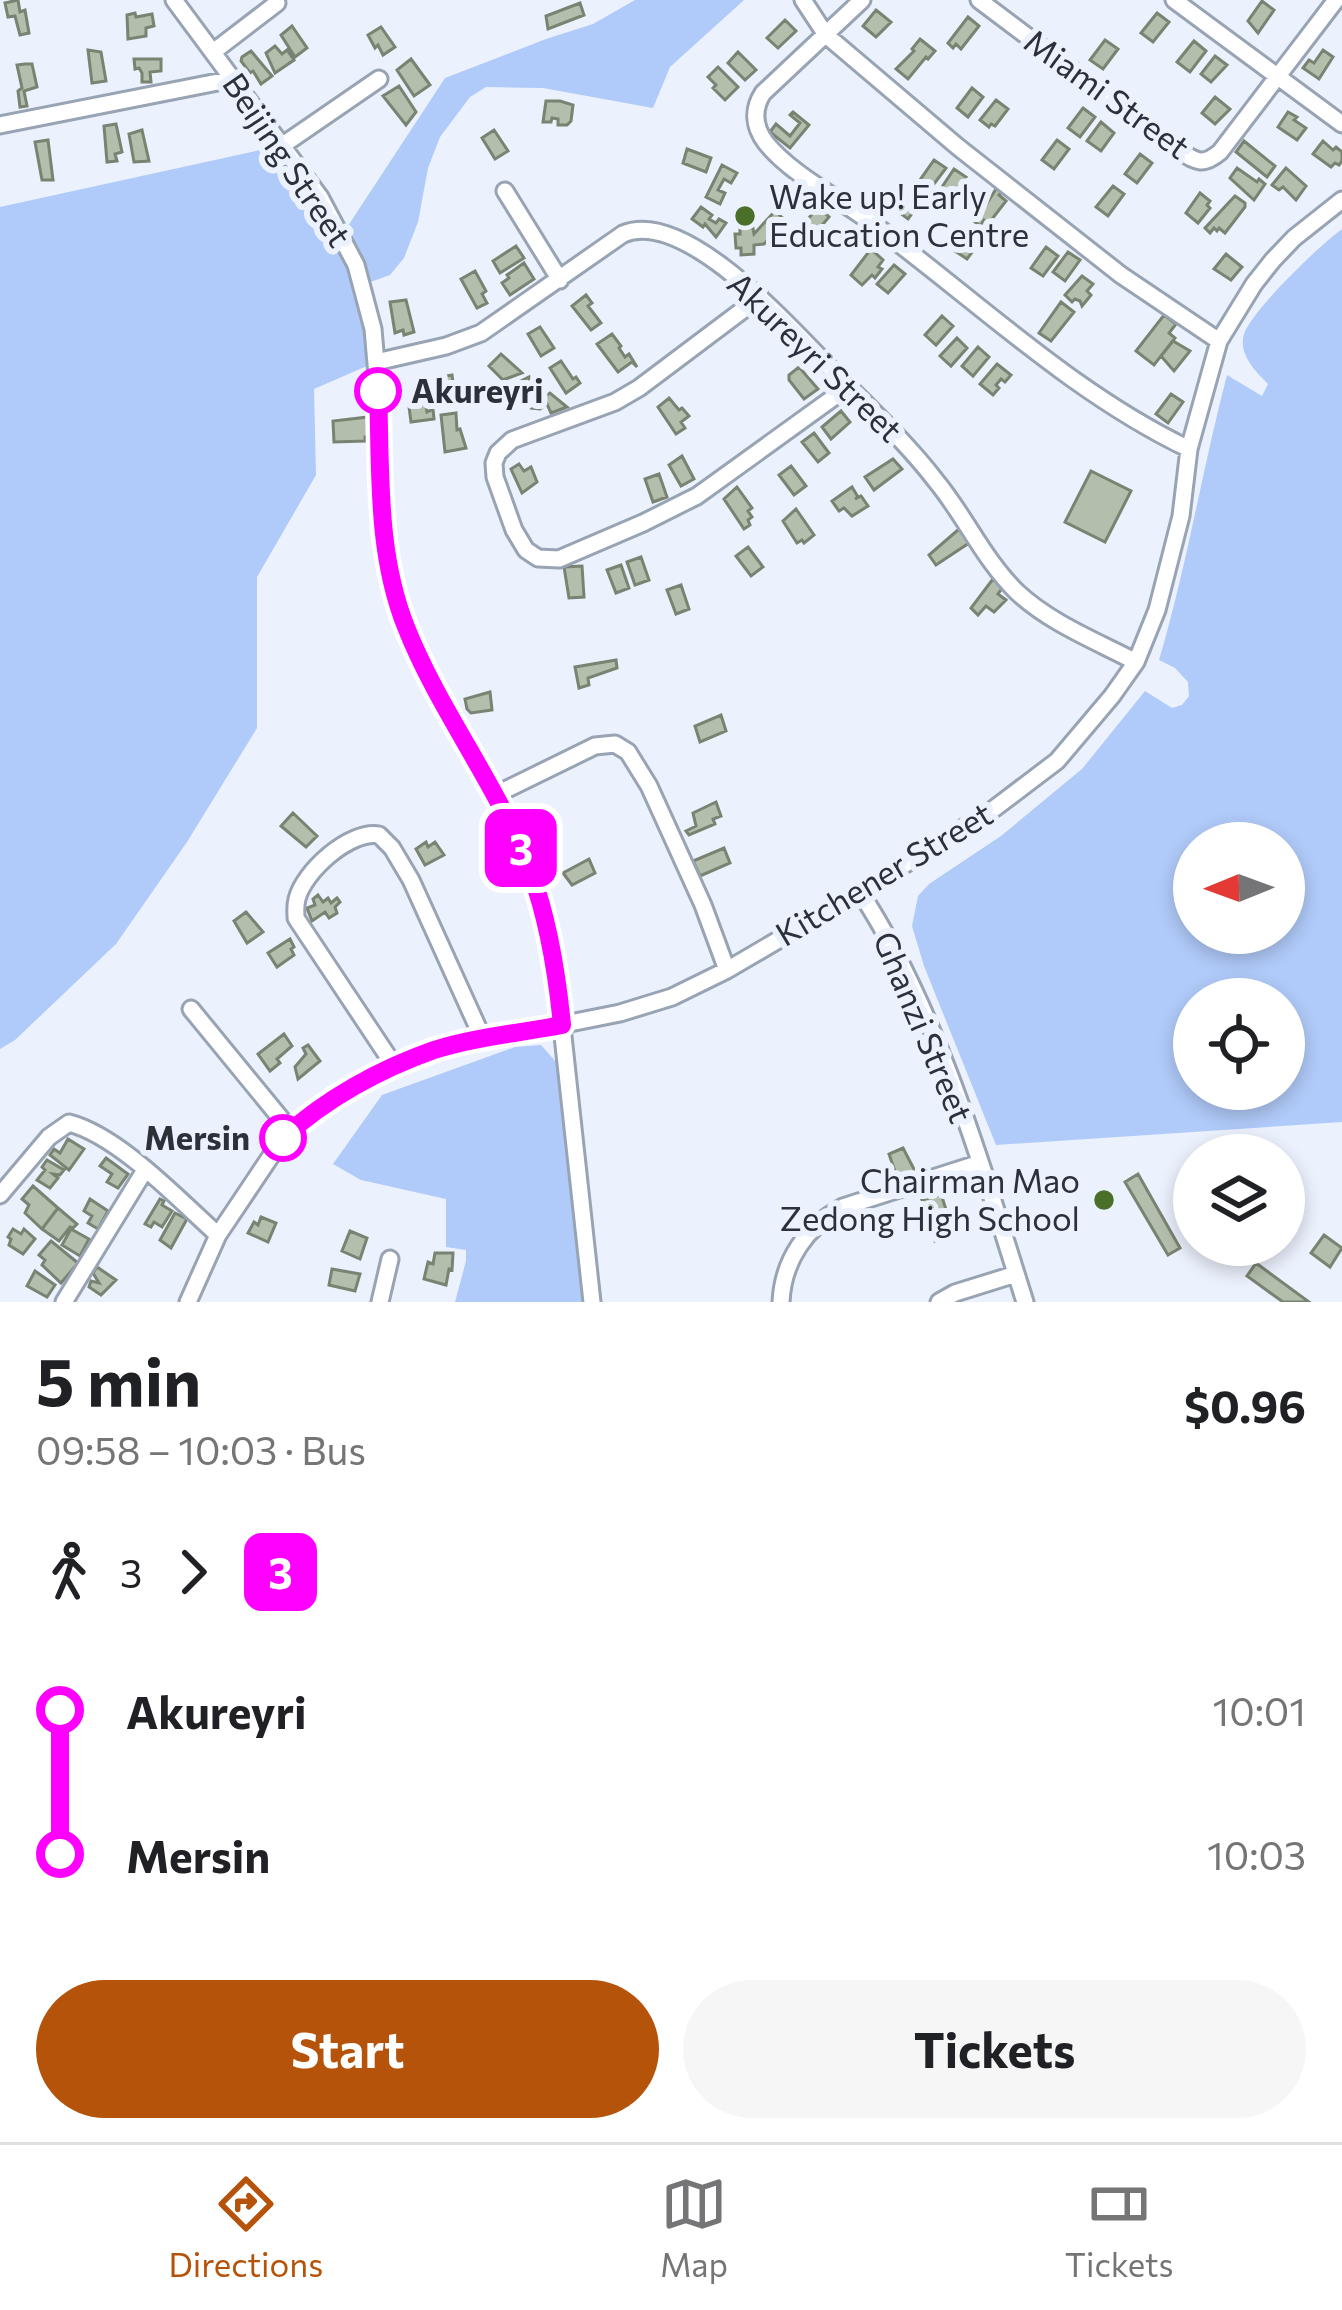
<!DOCTYPE html>
<html lang="en">
<head>
<meta charset="utf-8">
<style>
	:root { --surface:#fff; --page:#f6f6f6; --text:#202124; --muted:#757577; --line:#e0e0e0; --accent:#b45309 }
	body { margin:0; font-family:Commissioner,sans-serif; background:var(--page); color:var(--text); height:100vh; display:flex; flex-direction:column; font-size:45px; white-space:nowrap }
	* { box-sizing:border-box; margin:0 }
	p { font-size:39px; color:var(--muted) }
	.icon { flex:none; width:66px; height:66px; fill:none; stroke:currentColor; stroke-width:2; stroke-linecap:round; stroke-linejoin:round }
	.map { position:relative; height:1302px; overflow:hidden }
	.panel { display:flex; flex-direction:column; background:var(--surface); flex:1 }
	.panel>* { flex:none }
	.badge { padding:0 24px; border-radius:18px; font-size:42px; line-height:78px }
	.needle { width:78px; rotate:269deg }
	.tools { position:absolute; left:1173px; top:822px; display:grid; gap:24px }
	.tools a { display:grid; place-items:center; width:132px; height:132px; border-radius:50%; background:var(--surface); box-shadow:0 6px 18px #0003; font-size:60px }
	.map>.badge { position:absolute; translate:-50% -50%; box-shadow:0 0 0 6px #fff }
	.legs { display:flex; align-items:center; gap:18px; height:132px; padding:0 36px; font-size:39px }
	.legs p { margin-inline-start:auto }
	.head { display:flex; align-items:center; justify-content:space-between; height:204px; padding:0 36px }
	h1 { font-size:66px; font-weight:700; line-height:90px }
	.cta { display:flex; gap:24px; margin-top:auto; padding:24px 36px }
	.cta a { flex:1; height:138px; border-radius:72px; background:var(--accent); color:#fff; font-size:48px; font-weight:700; line-height:138px; text-align:center }
	.cta a+a { background:var(--page); color:var(--text) }
	ul { padding:0 36px; list-style:none }
	li { display:flex; align-items:center; gap:42px; height:144px; font-size:45px }
	li i { display:grid; place-items:center; width:18px; height:100%; margin:0 15px; background:currentColor }
	li i::after { content:''; width:30px; height:30px; margin:-15px; border:9px solid; border-radius:50%; background:var(--surface) }
	li p { margin-inline-start:auto }
	li:first-child i { background:linear-gradient(#0000 50%,currentColor 0) }
	li:last-child i { background:linear-gradient(currentColor 50%,#0000 0) }
	.tabs { display:flex; justify-content:space-around; align-items:center; height:168px; border-top:3px solid var(--line); background:var(--surface); font-size:33px; color:var(--muted) }
	.tabs a { display:grid; justify-items:center; gap:6px }
	.tabs .selected { color:var(--accent) }
	.map>svg:first-child { display:block }
</style>
</head>
<body>
<div class="map">
<svg width="1342" height="1302" viewBox="0 0 1342 1302">
	<rect width="100%" height="100%" fill="#ebf1fd"/>
	<path fill="#b0caf9" fill-rule="evenodd" d="M 635,0 L 744,0 L 670,67 L 653,108 L 543,88 L 486,87 L 470,97 L 440,137 L 428,168 L 418,222 L 404,258 L 390,275 L 362,285 L 376,362 L 314,389 L 316,475 L 257,577 L 257,728 L 187,842 L 116,944 L 15,1040 L 0,1049 L 0,207 L 283,145 L 342,235 L 445,78 L 546,39 L 593,24 Z
		M 1342,229 L 1342,1122 L 996,1145 L 924,966 L 912,926 L 918,896 L 929,884 L 1001,836 L 1082,769 L 1145,691 L 1172,708 L 1182,705 L 1189,696 L 1188,682 L 1175,668 L 1159,660 C 1187,566 1202,470 1227,375 L 1262,396 L 1268,384 C 1255,371 1238,354 1244,334 C 1253,309 1320,245 1342,229 ZM 1284,843 L 1284,933 L 1194,933 L 1194,843 ZM 1284,999 L 1284,1089 L 1194,1089 L 1194,999 Z
		M 541,1045 L 557,1063 L 583,1302 L 455,1302 L 466,1261 L 466,1250 L 446,1247 L 446,1199 L 361,1180 L 333,1164 L 382,1095 L 515,1047 Z"/>
	<path fill="#b3bfac" stroke="#798372" stroke-width="3" d="M 18,0 L 20,12 L 25,10 L 29,33 L 20,35 L 15,16 L 8,17 L 5,3 Z
		M 1262,1 L 1274,10 L 1258,33 L 1248,21 Z
		M 580,3 L 584,15 L 548,29 L 546,16 Z
		M 876,10 L 891,22 L 876,37 L 863,26 Z
		M 135,13 L 136,17 L 152,14 L 154,26 L 146,28 L 146,36 L 128,39 L 127,15 Z
		M 1157,13 L 1169,22 L 1153,42 L 1141,33 Z
		M 968,17 L 979,26 L 961,49 L 956,44 L 953,48 L 948,43 Z
		M 785,20 L 796,31 L 778,48 L 767,38 Z
		M 292,26 L 307,48 L 295,57 L 281,35 Z
		M 381,27 L 395,47 L 383,55 L 378,45 L 375,48 L 368,35 Z
		M 920,39 L 935,51 L 928,59 L 926,57 L 908,79 L 896,69 L 914,51 L 912,49 Z
		M 1105,40 L 1118,49 L 1103,69 L 1090,60 Z
		M 1194,41 L 1206,51 L 1190,72 L 1177,62 Z
		M 275,46 L 282,54 L 287,50 L 294,60 L 275,73 L 266,53 Z
		M 88,50 L 101,52 L 106,81 L 92,83 Z
		M 1323,50 L 1333,57 L 1319,79 L 1303,68 L 1309,60 L 1314,63 Z
		M 251,51 L 272,76 L 261,84 L 253,71 L 250,73 L 241,61 L 242,57 Z
		M 738,52 L 756,70 L 745,80 L 728,63 Z
		M 1215,56 L 1227,65 L 1211,82 L 1201,74 Z
		M 134,59 L 161,59 L 161,71 L 150,72 L 151,82 L 142,82 L 142,73 L 139,68 L 135,69 Z
		M 411,59 L 430,85 L 414,96 L 397,70 Z
		M 25,64 L 32,64 L 37,87 L 24,91 L 27,106 L 20,107 L 18,91 L 22,88 L 17,65 Z
		M 718,67 L 738,87 L 725,100 L 713,88 L 716,85 L 708,77 Z
		M 399,86 L 416,112 L 406,125 L 383,96 Z
		M 972,88 L 983,97 L 968,117 L 957,108 Z
		M 1215,97 L 1230,109 L 1215,124 L 1202,113 Z
		M 996,100 L 1008,109 L 995,126 L 991,124 L 989,127 L 980,120 Z
		M 546,101 L 560,101 L 573,105 L 571,121 L 567,125 L 558,125 L 558,119 L 552,118 L 551,122 L 543,122 Z
		M 1083,108 L 1095,117 L 1080,137 L 1068,128 Z
		M 793,112 L 809,125 L 790,148 L 770,132 L 776,124 L 790,136 L 800,123 L 790,115 Z
		M 1288,112 L 1297,117 L 1294,120 L 1306,128 L 1297,140 L 1278,127 Z
		M 1101,122 L 1114,133 L 1101,151 L 1087,141 Z
		M 116,124 L 122,152 L 115,154 L 117,161 L 107,162 L 104,126 Z
		M 142,130 L 149,161 L 134,162 L 129,134 Z
		M 494,130 L 508,151 L 495,159 L 482,138 Z
		M 48,140 L 53,180 L 42,180 L 35,142 Z
		M 1057,140 L 1069,149 L 1054,169 L 1042,160 Z
		M 1244,141 L 1275,166 L 1267,177 L 1236,152 Z
		M 1323,141 L 1333,150 L 1336,147 L 1342,152 L 1342,161 L 1339,165 L 1335,163 L 1331,167 L 1313,154 Z
		M 687,149 L 711,158 L 706,172 L 683,163 Z
		M 1140,154 L 1152,163 L 1137,183 L 1125,174 Z
		M 934,160 L 946,168 L 931,188 L 920,180 Z
		M 722,165 L 737,173 L 731,183 L 724,179 L 718,190 L 725,193 L 720,204 L 706,197 Z
		M 1237,168 L 1257,182 L 1259,179 L 1265,184 L 1254,200 L 1230,178 Z
		M 1286,168 L 1306,186 L 1296,200 L 1283,187 L 1279,190 L 1272,185 Z
		M 954,169 L 966,177 L 948,201 L 938,193 Z
		M 998,186 L 1003,190 L 999,195 L 1006,201 L 989,223 L 984,220 L 980,226 L 975,222 Z
		M 1113,186 L 1124,194 L 1108,216 L 1096,207 Z
		M 911,190 L 923,199 L 908,219 L 896,210 Z
		M 1200,193 L 1210,201 L 1207,205 L 1210,208 L 1198,223 L 1186,213 Z
		M 1235,196 L 1245,203 L 1245,207 L 1225,233 L 1219,228 L 1217,231 L 1214,228 L 1210,233 L 1205,228 Z
		M 701,207 L 712,215 L 709,219 L 716,223 L 719,219 L 726,223 L 716,237 L 705,224 L 703,227 L 692,219 Z
		M 818,207 L 829,217 L 813,236 L 802,226 Z
		M 775,211 L 786,221 L 764,244 L 754,245 L 754,254 L 741,255 L 741,248 L 736,248 L 735,234 L 740,234 L 740,228 L 753,228 L 754,234 Z
		M 970,230 L 982,239 L 967,259 L 955,251 Z
		M 516,246 L 524,258 L 500,273 L 493,261 Z
		M 1046,247 L 1058,256 L 1043,276 L 1031,268 Z
		M 871,249 L 883,260 L 878,267 L 882,269 L 875,278 L 872,275 L 862,285 L 851,275 Z
		M 1068,252 L 1080,260 L 1065,281 L 1053,272 Z
		M 1226,254 L 1242,267 L 1231,280 L 1214,269 Z
		M 524,263 L 534,279 L 510,295 L 502,283 L 509,278 L 507,275 Z
		M 894,265 L 905,274 L 888,293 L 877,284 Z
		M 475,271 L 486,291 L 482,294 L 487,303 L 477,308 L 461,279 Z
		M 1082,276 L 1093,284 L 1087,291 L 1091,295 L 1082,306 L 1080,301 L 1075,299 L 1072,302 L 1065,295 Z
		M 586,295 L 592,303 L 588,306 L 601,323 L 591,330 L 572,306 Z
		M 406,300 L 414,332 L 404,335 L 403,330 L 395,333 L 390,302 Z
		M 1061,302 L 1074,312 L 1051,341 L 1039,333 Z
		M 1164,315 L 1176,324 L 1169,333 L 1175,338 L 1154,365 L 1136,351 Z
		M 942,316 L 953,326 L 936,345 L 925,335 Z
		M 540,327 L 554,348 L 541,356 L 528,334 Z
		M 612,334 L 621,346 L 619,348 L 625,357 L 629,354 L 637,367 L 632,362 L 618,372 L 597,344 Z
		M 957,338 L 967,348 L 951,366 L 940,356 Z
		M 1173,341 L 1190,351 L 1174,371 L 1161,356 Z
		M 978,347 L 989,357 L 973,376 L 962,366 Z
		M 501,354 L 522,373 L 503,380 L 489,366 Z
		M 561,361 L 573,379 L 576,377 L 580,383 L 566,393 L 550,368 Z
		M 997,364 L 1011,375 L 1005,382 L 1001,379 L 996,385 L 999,388 L 993,395 L 980,384 Z
		M 799,367 L 818,389 L 804,399 L 789,380 L 789,375 Z
		M 452,375 L 455,397 L 439,401 L 435,378 Z
		M 529,377 L 530,382 L 534,380 L 543,386 L 544,397 L 550,393 L 567,407 L 551,413 L 547,404 L 540,409 L 531,408 L 519,382 Z
		M 1171,394 L 1183,402 L 1168,423 L 1156,414 Z
		M 669,398 L 679,410 L 682,408 L 689,416 L 681,422 L 685,428 L 676,434 L 658,407 Z
		M 425,401 L 427,412 L 433,409 L 434,419 L 411,422 L 409,407 Z
		M 841,411 L 850,422 L 831,439 L 822,427 Z
		M 456,413 L 457,430 L 460,429 L 466,448 L 445,452 L 441,415 Z
		M 368,417 L 369,437 L 365,437 L 365,441 L 334,442 L 333,421 Z
		M 814,433 L 829,453 L 818,462 L 802,442 Z
		M 682,456 L 694,479 L 681,486 L 669,465 Z
		M 893,459 L 902,469 L 874,490 L 865,477 Z
		M 519,464 L 524,471 L 531,467 L 537,482 L 522,493 L 511,469 Z
		M 791,466 L 806,486 L 794,495 L 779,475 Z
		M 1091,471 L 1131,491 L 1105,542 L 1065,522 Z
		M 659,474 L 667,497 L 653,502 L 645,479 Z
		M 737,487 L 752,508 L 748,511 L 752,517 L 748,520 L 750,525 L 744,529 L 724,499 Z
		M 852,487 L 858,497 L 855,499 L 861,496 L 868,506 L 852,516 L 844,508 L 839,511 L 832,501 Z
		M 796,509 L 814,535 L 804,543 L 802,540 L 797,543 L 783,521 Z
		M 959,529 L 969,543 L 936,565 L 929,555 Z
		M 748,547 L 763,567 L 751,576 L 736,556 Z
		M 641,557 L 649,580 L 635,585 L 627,562 Z
		M 621,565 L 629,588 L 616,593 L 607,570 Z
		M 582,566 L 584,597 L 569,598 L 564,567 Z
		M 993,579 L 1003,587 L 998,594 L 1006,600 L 994,612 L 986,606 L 978,615 L 971,608 Z
		M 681,585 L 689,609 L 676,614 L 667,590 Z
		M 616,660 L 617,668 L 588,678 L 589,685 L 579,688 L 575,667 Z
		M 490,692 L 492,710 L 471,713 L 467,709 L 465,699 Z
		M 721,715 L 726,731 L 700,742 L 695,726 Z
		M 716,802 L 721,816 L 713,819 L 715,824 L 689,835 L 686,831 L 696,826 L 693,813 Z
		M 293,813 L 317,836 L 306,847 L 281,826 Z
		M 426,842 L 428,847 L 435,842 L 444,855 L 425,865 L 416,849 Z
		M 724,848 L 730,863 L 700,876 L 693,861 Z
		M 589,859 L 595,873 L 572,885 L 563,873 Z
		M 318,895 L 323,902 L 328,898 L 331,903 L 337,898 L 340,902 L 335,907 L 337,913 L 329,918 L 325,912 L 312,921 L 307,908 L 315,905 L 313,899 Z
		M 246,912 L 263,932 L 247,943 L 234,921 Z
		M 290,939 L 294,947 L 291,949 L 294,955 L 277,967 L 268,953 Z
		M 284,1034 L 292,1046 L 277,1059 L 280,1063 L 270,1071 L 258,1054 Z
		M 308,1045 L 320,1061 L 298,1079 L 295,1067 L 306,1054 L 303,1048 Z
		M 68,1139 L 84,1149 L 69,1170 L 50,1155 L 54,1149 L 60,1153 Z
		M 903,1148 L 916,1173 L 898,1180 L 889,1154 Z
		M 106,1158 L 128,1174 L 118,1188 L 107,1182 L 112,1174 L 100,1166 Z
		M 47,1160 L 64,1170 L 60,1175 L 53,1174 L 58,1178 L 50,1188 L 37,1180 L 45,1170 L 42,1167 Z
		M 1138,1174 L 1180,1248 L 1168,1255 L 1125,1182 Z
		M 33,1186 L 58,1208 L 42,1229 L 25,1213 L 29,1205 L 22,1199 Z
		M 941,1194 L 954,1234 L 935,1241 L 922,1200 Z
		M 90,1199 L 108,1211 L 98,1229 L 88,1223 L 92,1216 L 84,1211 Z
		M 160,1199 L 164,1201 L 162,1205 L 172,1211 L 162,1227 L 154,1222 L 151,1227 L 145,1224 Z
		M 58,1208 L 77,1224 L 73,1228 L 70,1227 L 59,1241 L 42,1229 Z
		M 175,1213 L 187,1219 L 171,1248 L 160,1240 Z
		M 261,1217 L 276,1223 L 268,1242 L 248,1233 L 254,1222 L 258,1225 Z
		M 13,1229 L 21,1234 L 24,1229 L 35,1239 L 23,1254 L 9,1245 L 11,1239 L 8,1237 Z
		M 71,1229 L 89,1239 L 80,1256 L 62,1245 Z
		M 350,1231 L 367,1238 L 360,1259 L 342,1251 Z
		M 1324,1235 L 1342,1248 L 1330,1267 L 1311,1253 Z
		M 51,1241 L 78,1263 L 61,1283 L 42,1265 L 45,1260 L 39,1255 Z
		M 435,1253 L 453,1253 L 452,1270 L 449,1269 L 446,1285 L 424,1279 L 428,1262 L 433,1264 Z
		M 1256,1263 L 1309,1302 L 1283,1302 L 1247,1276 Z
		M 97,1267 L 116,1280 L 101,1295 L 89,1287 L 91,1281 L 99,1283 L 93,1273 Z
		M 332,1269 L 360,1274 L 355,1291 L 329,1285 Z
		M 35,1271 L 55,1285 L 47,1297 L 27,1286 Z"/>
	<g fill="none" stroke-linecap="round" stroke-linejoin="round">
		<g stroke="#98a3b4" stroke-width="21">
			<path id="street" d="M 174,0 L 320,197 L 356,265 L 373,329 L 378,387 L 381,510 L 397,599 L 431,681 L 495,795 L 524,856 L 542,907 L 556,972 L 592,1302
				M 803,0 L 826,35 L 958,147 L 1121,275 L 1219,341
				M 862,0 L 763,93 C 752,110 754,127 766,143 C 791,174 837,197 869,221 C 974,298 1070,392 1189,449
				M 979,0 L 1178,150 C 1196,161 1202,167 1220,152 L 1336,0
				M 1174,0 L 1342,124
				M 213,52 L 277,3
				M 0,125 L 233,79
				M 283,145 L 379,79
				M 505,191 L 560,280
				M 760,297 L 639,388 L 615,402 L 512,440 L 498,453 L 494,463 L 495,477 L 514,530 L 526,550 L 538,558 L 559,559 L 643,523 L 697,496 L 848,387
				M 376,362 L 446,346 L 481,333 L 623,234 C 686,207 795,333 836,374 C 870,409 906,442 936,481 C 965,516 984,560 1017,592 C 1050,623 1096,641 1136,662
				M 495,795 L 595,746 L 615,744 L 628,752 L 649,786 L 703,905 L 727,970
				M 860,892 C 937,1009 983,1169 1025,1302
				M 191,1009 L 291,1131
				M 395,1067 L 296,918 C 296,910 295,907 297,899 C 304,871 350,830 379,835 L 392,848 L 411,880 L 483,1039
				M 0,1195 L 49,1137 L 69,1123 C 119,1136 179,1200 218,1235
				M 64,1302 L 145,1170
				M 188,1302 L 218,1235 L 283,1138 L 316,1111 L 353,1088 L 435,1050 L 620,1013 L 672,997 L 727,970 L 860,892 L 991,811 L 1057,761 L 1112,696 L 1136,662 L 1157,610 L 1181,516 L 1189,449 L 1219,341 L 1254,284 L 1273,260 L 1294,238 L 1342,200
				M 380,1302 L 390,1259
				M 781,1302 C 783,1260 806,1227 843,1207 L 980,1163
				M 939,1302 L 955,1293 L 1016,1274"/>
		</g>
		<use href="#street" stroke="#fff" stroke-width="15"/>
	</g>
	<g fill="none" stroke-linecap="round" stroke-linejoin="round">
		<g stroke="#fff" stroke-width="27">
			<path id="line-1" d="M 283,1138 C 325,1099 380,1069 434,1050 C 475,1037 520,1033 562,1025 C 557,974 549,922 531,873 C 499,786 440,713 406,627 C 376,552 381,470 378,391"/>
		</g>
		<use href="#line-1" stroke="#ff00fe" stroke-width="18"/>
	</g>
	<g fill="#496f29" stroke="#ebf1fd" stroke-width="4.5">
		<circle cx="745" cy="216" r="12"/>
		<circle cx="1104" cy="1200" r="12"/>
	</g>
	<g fill="#fff" stroke="#ff00fe" stroke-width="6">
		<circle cx="378" cy="391" r="21"/>
		<circle cx="283" cy="1138" r="21"/>
	</g>
	<g text-anchor="middle" stroke-width="12" stroke-linejoin="round" paint-order="stroke">
		<g font-size="33" fill="#2c3038" stroke="#ebf1fd">
			<text transform="translate(1107 94) rotate(36)" y="12">Miami Street</text>
			<text transform="translate(287 160) rotate(56)" y="12">Beijing Street</text>
			<text transform="translate(815 357) rotate(44)" y="12">Akureyri Street</text>
			<text transform="translate(884 874) rotate(-31)" y="12">Kitchener Street</text>
			<text transform="translate(923 1027) rotate(67)" y="12">Ghanzi Street</text>
		</g>
		<g font-size="33" fill="#2c3038" stroke="#ebf1fd" text-anchor="start">
			<text x="769" y="209">Wake up! Early<tspan x="769" dy="38">Education Centre</tspan></text>
			<text x="1080" y="1193" text-anchor="end">Chairman Mao<tspan x="1080" dy="38">Zedong High School</tspan></text>
		</g>
		<g font-size="33" font-weight="bold" fill="#2c3038" stroke="#ebf1fd" text-anchor="start">
			<text x="411" y="403">Akureyri</text>
			<text x="250" y="1150" text-anchor="end">Mersin</text>
		</g>
	</g>
</svg>
<div class="tools">
<a><svg class="needle" viewBox="-14 -14 28 28"><path d="M0-13l5 13h-10z" fill="#e53935"/><path d="M0 13l5-13h-10z" fill="#757577"/></svg></a>
<a><svg class="icon" aria-label="locate" viewBox="0 0 24 24"><circle cx="12" cy="12" r="6"/><path d="M12 2v4M12 18v4M2 12h4M18 12h4"/></svg></a>
<a><svg class="icon" aria-label="layers" viewBox="0 0 24 24"><path d="M12 4l9 5-9 5-9-5zM3 14l9 5 9-5"/></svg></a>
</div>
<b class="badge" style="left:521px;top:848px;background:#ff00fe;color:#fff">3</b>
</div>
<section class="panel">
<div class="head"><div><h1>5 min</h1><p>09:58 – 10:03 · Bus</p></div><b>$0.96</b></div>
<div class="legs"><svg class="icon" aria-label="walk" viewBox="0 0 24 24"><circle cx="13" cy="4" r="2"/><path d="M13 8l-2 6 4 7M11 14l-3 7M7 12l3-4h3l4 4"/></svg>3<svg class="icon" aria-label="forward" viewBox="0 0 24 24"><path d="M9 5l7 7-7 7"/></svg><b class="badge" style="background:#ff00fe;color:#fff">3</b></div>
<ul>
<li><i style="color:#ff00fe"></i><b>Akureyri</b><p>10:01</p></li>
<li><i style="color:#ff00fe"></i><b>Mersin</b><p>10:03</p></li>
</ul>
<div class="cta"><a>Start</a><a>Tickets</a></div>
</section>
<nav class="tabs">
<a class="selected"><svg class="icon" aria-label="directions" viewBox="0 0 24 24"><path d="M12 3l9 9-9 9-9-9zM9 14v-3h6M13 9l2 2-2 2"/></svg>Directions</a>
<a><svg class="icon" aria-label="map" viewBox="0 0 24 24"><path d="M3 6l6-2 6 2 6-2v14l-6 2-6-2-6 2zM9 4v14M15 6v14"/></svg>Map</a>
<a><svg class="icon" aria-label="tickets" viewBox="0 0 24 24"><path d="M3 7h18v10H3zM15 7v10"/></svg>Tickets</a>
</nav>
</body>
</html>
